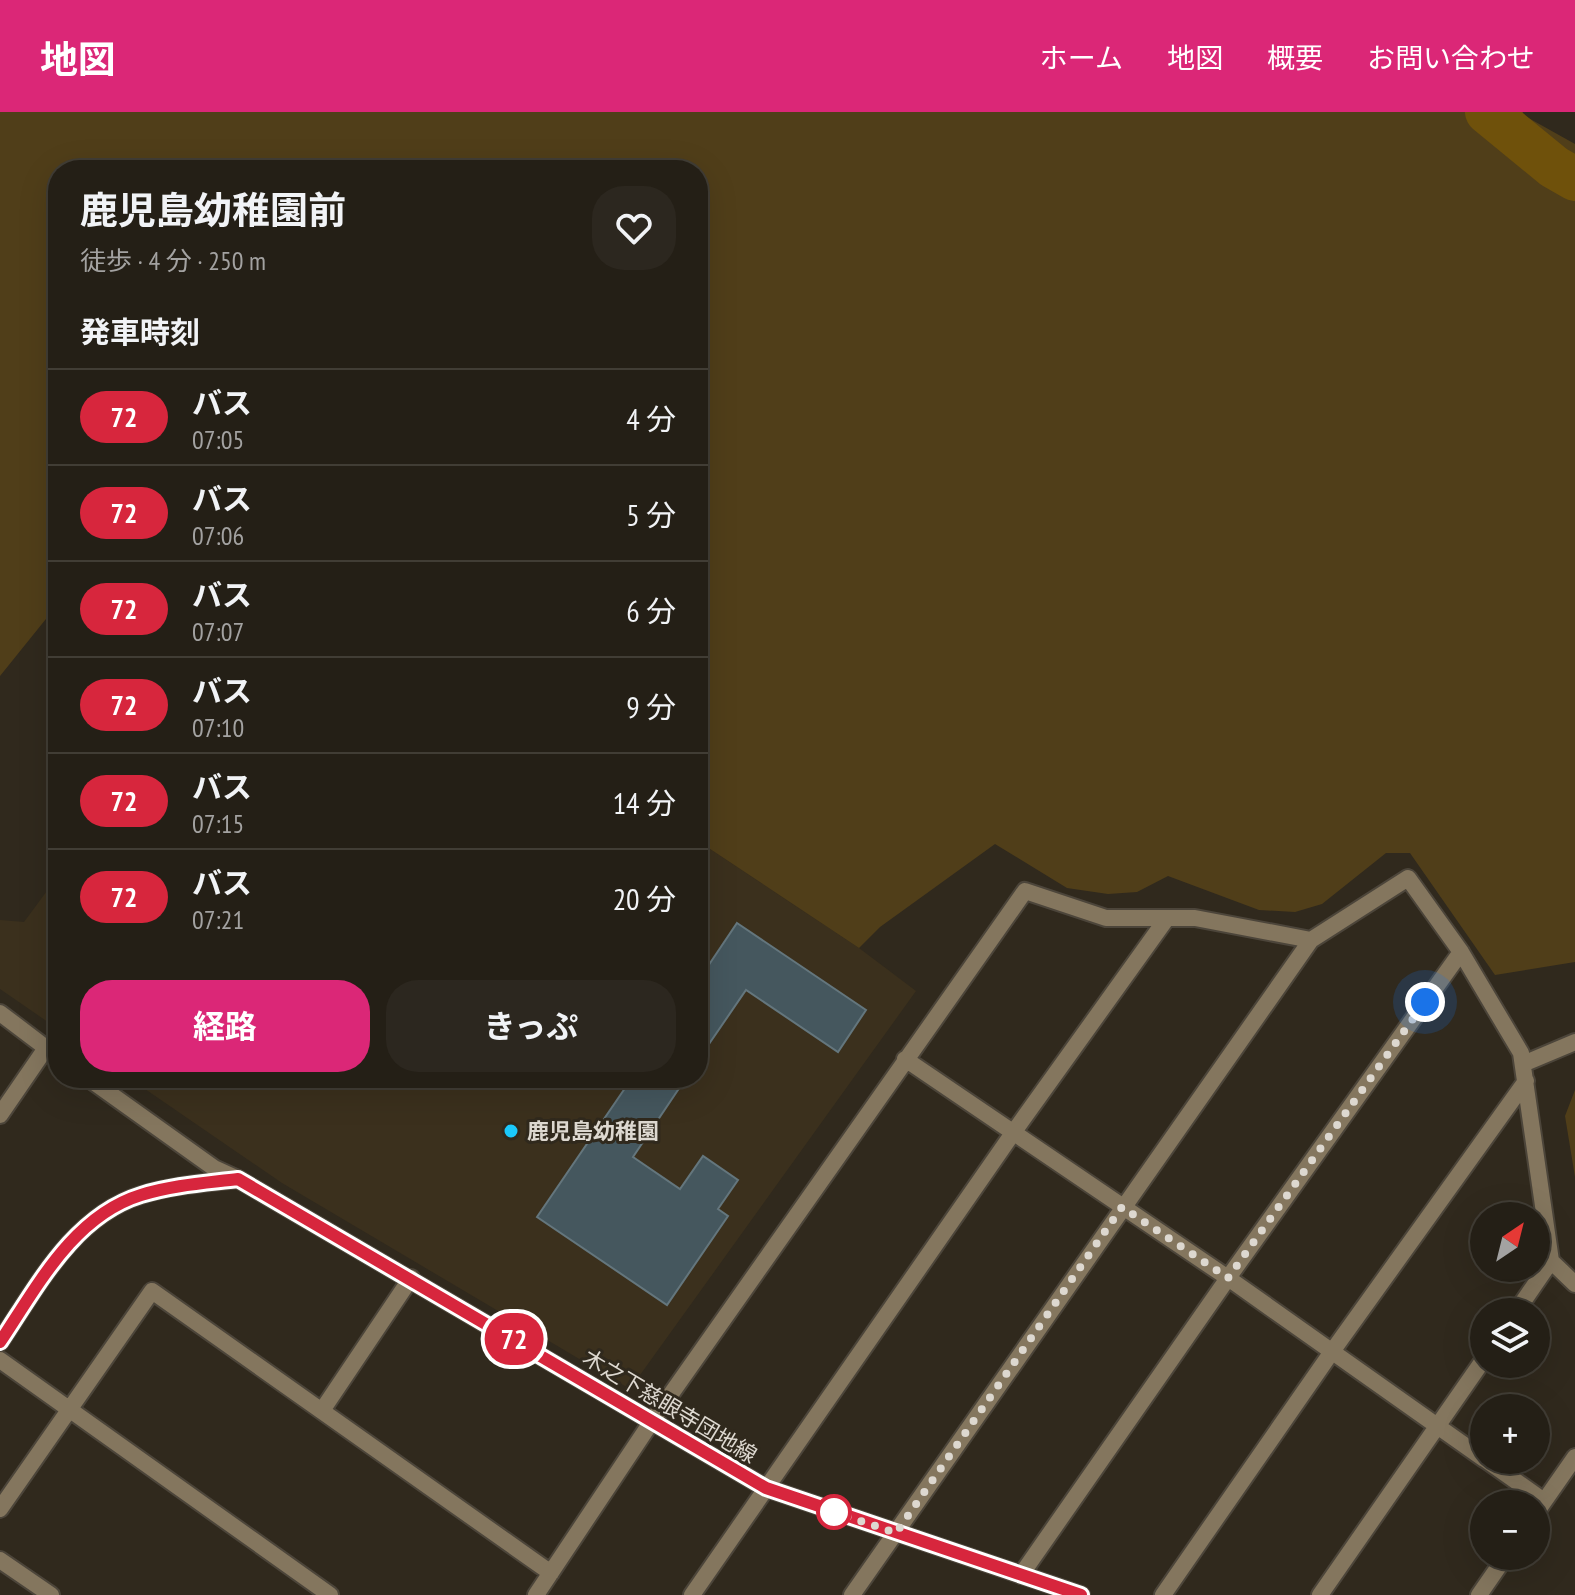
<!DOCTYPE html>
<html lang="ja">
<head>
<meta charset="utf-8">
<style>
	:root { --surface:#241f16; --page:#2c271f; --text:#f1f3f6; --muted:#a3a2a1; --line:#413d35; --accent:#db2777 }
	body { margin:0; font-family:"PT Sans Narrow","Noto Sans JP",sans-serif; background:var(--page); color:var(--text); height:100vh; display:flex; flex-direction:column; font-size:30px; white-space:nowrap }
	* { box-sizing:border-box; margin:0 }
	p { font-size:26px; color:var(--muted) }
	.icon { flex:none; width:44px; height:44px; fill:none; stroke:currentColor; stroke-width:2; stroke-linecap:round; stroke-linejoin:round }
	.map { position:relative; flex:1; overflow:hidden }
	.panel { position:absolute; left:48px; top:48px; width:660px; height:928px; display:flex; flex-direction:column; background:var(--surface); border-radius:32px; box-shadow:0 8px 32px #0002,0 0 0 2px var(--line) }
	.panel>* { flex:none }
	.badge { padding:0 16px; border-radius:26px; font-size:28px; line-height:52px }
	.needle { width:52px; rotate:35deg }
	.fabs { position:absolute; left:1470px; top:1090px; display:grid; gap:16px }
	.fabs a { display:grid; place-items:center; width:80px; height:80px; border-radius:50%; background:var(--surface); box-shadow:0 8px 32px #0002,0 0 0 2px var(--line); font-size:40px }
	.you { position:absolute; width:40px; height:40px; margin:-20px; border:6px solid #fff; border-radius:50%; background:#1a73e8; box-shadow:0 0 0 12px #1a73e833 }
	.map>.badge { position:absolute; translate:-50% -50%; box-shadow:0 0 0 4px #fff }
	h2 { padding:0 32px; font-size:30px; line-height:72px }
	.round { display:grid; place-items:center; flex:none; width:84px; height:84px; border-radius:32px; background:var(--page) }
	.headline { display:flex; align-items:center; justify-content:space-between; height:136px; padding:0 32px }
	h1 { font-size:38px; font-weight:700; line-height:60px }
	.button { display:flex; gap:16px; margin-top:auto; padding:16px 32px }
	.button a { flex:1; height:92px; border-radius:32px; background:var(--accent); color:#fff; font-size:32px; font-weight:700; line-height:92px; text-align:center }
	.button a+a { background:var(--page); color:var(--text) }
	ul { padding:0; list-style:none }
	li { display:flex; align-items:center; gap:24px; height:96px; padding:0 32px; border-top:2px solid var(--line) }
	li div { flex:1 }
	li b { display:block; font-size:30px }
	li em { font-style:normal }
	li .badge { min-width:88px; font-weight:700; text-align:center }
	header { display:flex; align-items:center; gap:48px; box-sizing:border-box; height:112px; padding:0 40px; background:var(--accent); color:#fff }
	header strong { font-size:38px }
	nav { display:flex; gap:44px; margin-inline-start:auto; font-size:28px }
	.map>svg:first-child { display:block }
</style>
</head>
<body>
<header>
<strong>地図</strong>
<nav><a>ホーム</a><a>地図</a><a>概要</a><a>お問い合わせ</a></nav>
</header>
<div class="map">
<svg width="1575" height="1483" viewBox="0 0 1575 1483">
	<rect width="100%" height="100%" fill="#30291d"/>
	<path fill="#3b301d" d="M 698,729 L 859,836 L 916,879 L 630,1277 L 282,1071 L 129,966 L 698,966 Z
		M 58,764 L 58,917 L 0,877 L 0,808 L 24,810 Z"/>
	<path fill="#503e19" d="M 0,0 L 1523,0 L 1523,3 L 1575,32 L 1575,850 L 1495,863 L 1410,741 L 1386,741 L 1322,792 L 1295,800 L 1259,798 L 1168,764 L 1137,780 L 1108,782 L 1067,776 L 995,732 L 880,815 L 859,836 L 698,729 L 698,58 L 58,58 L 58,492 L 0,564 Z
		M 1575,978 L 1575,1065 L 1565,1004 Z"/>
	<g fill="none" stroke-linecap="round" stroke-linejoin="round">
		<path stroke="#6f510b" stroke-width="44" d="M 1487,0 L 1554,55 L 1575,67"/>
	</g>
	<path fill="#45575e" stroke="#64767d" stroke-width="2" d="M 737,811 L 866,898 L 838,940 L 746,878 L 698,948 L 698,869 Z
		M 632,966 L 686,966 L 633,1045 L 680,1077 L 703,1044 L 738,1068 L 718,1097 L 728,1104 L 667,1193 L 537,1105 Z"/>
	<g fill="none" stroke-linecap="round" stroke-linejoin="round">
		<g stroke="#4c453a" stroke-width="20">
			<path id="street" d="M 0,901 L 58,945
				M 905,947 L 1228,1166 L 1484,1347
				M 1523,952 L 1575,930
				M 88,966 L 214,1056 L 238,1067
				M 0,1003 L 46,936
				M 1516,1200 L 1551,1149
				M 0,1248 L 330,1483
				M 323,1297 L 411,1166
				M 1486,1348 L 1544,1389
				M 0,1397 L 152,1179 L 551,1461
				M 1536,1401 L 1575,1345
				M 0,1448 L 51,1483
				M 1021,1463 L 1228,1166 L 1461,840
				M 536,1483 L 652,1309 L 1025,779 L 1106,806 L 1195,806 L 1311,828 L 1408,766 L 1461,840 L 1521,941 L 1551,1149 L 1575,1172
				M 692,1483 L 1013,1021 L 1167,806
				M 852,1483 L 1311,828
				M 1163,1483 L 1331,1241 L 1526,969
				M 1320,1483 L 1484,1247
				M 1479,1483 L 1506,1444"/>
		</g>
		<g stroke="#4c453a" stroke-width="20">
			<path id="secondary" d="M 0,1230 C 37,1175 73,1104 141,1083 C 173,1073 206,1071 238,1067 L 766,1376 L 1081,1483"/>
		</g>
		<use href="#street" stroke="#84765e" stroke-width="16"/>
		<use href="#secondary" stroke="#b8a279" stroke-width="16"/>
	</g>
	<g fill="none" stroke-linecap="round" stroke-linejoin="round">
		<g stroke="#fff" stroke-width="18">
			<path id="line" d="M 0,1230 C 37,1175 73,1104 141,1083 C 173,1073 206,1071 238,1067 L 766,1376 L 1081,1483"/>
		</g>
		<use href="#line" stroke="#d7263d" stroke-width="12"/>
		<path stroke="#ddd8d0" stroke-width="8" stroke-dasharray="0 14.4" d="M 834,1400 L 896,1421 L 1122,1095 L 1228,1166 L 1425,890"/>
	</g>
	<circle fill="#1bc9fc" stroke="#30291d" stroke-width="3" cx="511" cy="1019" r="8"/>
	<circle fill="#fff" stroke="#d7263d" stroke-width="4" cx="834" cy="1400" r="16"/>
	<g text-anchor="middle" stroke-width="6" stroke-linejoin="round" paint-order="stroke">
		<g font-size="22" font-weight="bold" fill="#ddd8d0" stroke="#30291d" text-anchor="start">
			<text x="527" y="1027">鹿児島幼稚園</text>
		</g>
		<g font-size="22" fill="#ddd8d0" stroke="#30291d">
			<text transform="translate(670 1294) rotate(31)" y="8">木之下慈眼寺団地線</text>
		</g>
	</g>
</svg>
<div class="fabs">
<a><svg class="needle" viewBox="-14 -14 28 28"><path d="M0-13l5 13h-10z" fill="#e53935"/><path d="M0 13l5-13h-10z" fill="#a3a2a1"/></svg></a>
<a><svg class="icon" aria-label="layers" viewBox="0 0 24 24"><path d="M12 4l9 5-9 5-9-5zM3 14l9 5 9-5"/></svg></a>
<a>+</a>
<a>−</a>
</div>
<div class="you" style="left:1425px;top:890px"></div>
<b class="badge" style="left:514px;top:1227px;background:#d7263d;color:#fff">72</b>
<section class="panel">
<div class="headline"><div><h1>鹿児島幼稚園前</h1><p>徒歩 · 4 分 · 250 m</p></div><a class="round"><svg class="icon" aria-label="heart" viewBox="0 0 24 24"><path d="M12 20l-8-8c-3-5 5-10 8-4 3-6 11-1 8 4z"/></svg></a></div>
<h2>発車時刻</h2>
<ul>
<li><span class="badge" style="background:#d7263d;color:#fff">72</span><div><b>バス</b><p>07:05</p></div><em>4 分</em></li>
<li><span class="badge" style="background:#d7263d;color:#fff">72</span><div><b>バス</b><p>07:06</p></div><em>5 分</em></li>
<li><span class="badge" style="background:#d7263d;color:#fff">72</span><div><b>バス</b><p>07:07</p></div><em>6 分</em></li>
<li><span class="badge" style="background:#d7263d;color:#fff">72</span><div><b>バス</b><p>07:10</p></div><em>9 分</em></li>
<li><span class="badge" style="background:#d7263d;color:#fff">72</span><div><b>バス</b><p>07:15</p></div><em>14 分</em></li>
<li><span class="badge" style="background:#d7263d;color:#fff">72</span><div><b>バス</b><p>07:21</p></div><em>20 分</em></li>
</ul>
<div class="button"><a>経路</a><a>きっぷ</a></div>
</section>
</div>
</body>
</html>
